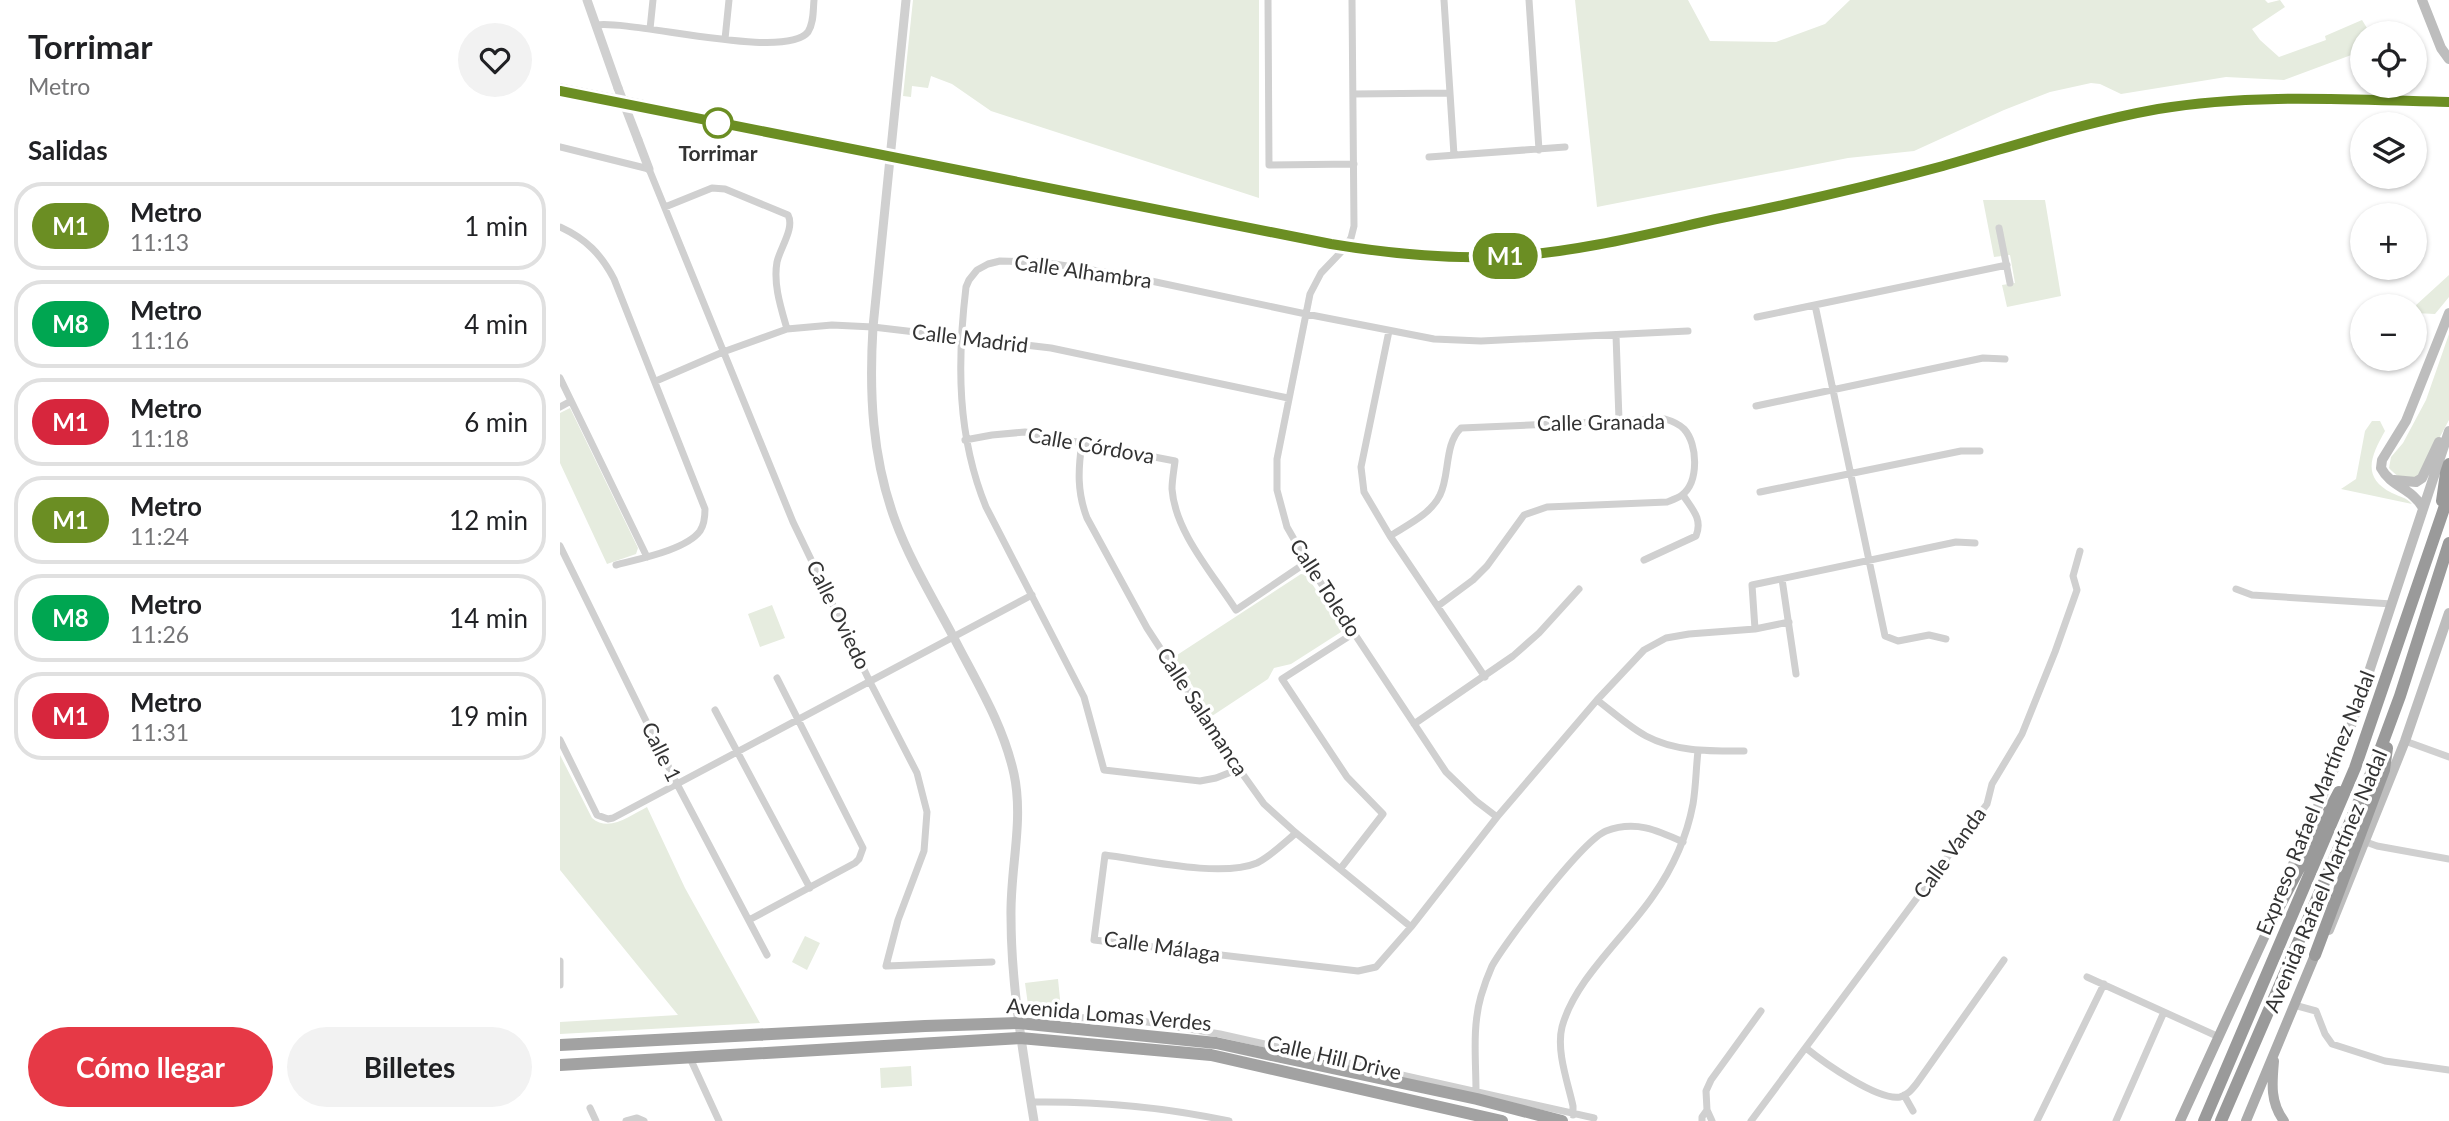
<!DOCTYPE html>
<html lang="es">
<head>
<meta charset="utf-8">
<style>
	:root { --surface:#fff; --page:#f2f2f2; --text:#202124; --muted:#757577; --line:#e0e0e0; --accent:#e63946 }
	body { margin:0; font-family:Lato,sans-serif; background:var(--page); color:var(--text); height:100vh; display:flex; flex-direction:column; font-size:26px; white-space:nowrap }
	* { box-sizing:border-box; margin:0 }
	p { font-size:23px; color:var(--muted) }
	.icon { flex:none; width:38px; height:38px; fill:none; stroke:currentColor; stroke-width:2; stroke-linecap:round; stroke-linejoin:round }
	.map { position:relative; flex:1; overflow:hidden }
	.details { display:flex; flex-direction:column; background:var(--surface); width:560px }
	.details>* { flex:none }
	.badge { padding:0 14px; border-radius:23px; font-size:24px; line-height:46px }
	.buttons { position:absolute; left:1790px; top:21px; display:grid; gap:14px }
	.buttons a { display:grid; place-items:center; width:77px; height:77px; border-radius:50%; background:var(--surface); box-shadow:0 2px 5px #0004; font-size:35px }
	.map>.badge { position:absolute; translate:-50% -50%; box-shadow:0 0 0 4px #fff }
	h2 { padding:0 28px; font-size:26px; line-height:63px }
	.round { display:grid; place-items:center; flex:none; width:74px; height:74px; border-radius:37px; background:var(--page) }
	.overview { display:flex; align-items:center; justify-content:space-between; height:119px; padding:0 28px }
	h1 { font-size:33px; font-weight:700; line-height:52px }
	.primary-button { display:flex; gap:14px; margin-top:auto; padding:14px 28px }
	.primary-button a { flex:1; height:80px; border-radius:42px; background:var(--accent); color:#fff; font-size:28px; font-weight:700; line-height:80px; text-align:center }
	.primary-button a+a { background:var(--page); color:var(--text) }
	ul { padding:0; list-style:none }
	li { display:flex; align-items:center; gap:21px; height:88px; margin:0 14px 10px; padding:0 14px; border:4px solid var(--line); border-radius:28px }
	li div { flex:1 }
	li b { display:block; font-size:26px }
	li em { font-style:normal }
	li .badge { min-width:77px; font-weight:700; text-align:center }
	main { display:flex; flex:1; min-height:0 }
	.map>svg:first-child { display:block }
</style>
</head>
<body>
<main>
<section class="details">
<div class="overview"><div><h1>Torrimar</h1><p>Metro</p></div><a class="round"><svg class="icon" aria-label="heart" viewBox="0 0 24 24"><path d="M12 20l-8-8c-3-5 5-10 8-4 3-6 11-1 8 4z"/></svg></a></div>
<h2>Salidas</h2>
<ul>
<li><span class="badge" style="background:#6b8e23;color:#fff">M1</span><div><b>Metro</b><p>11:13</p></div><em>1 min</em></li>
<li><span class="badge" style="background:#00a651;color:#fff">M8</span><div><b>Metro</b><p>11:16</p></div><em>4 min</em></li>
<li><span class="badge" style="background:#d7263d;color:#fff">M1</span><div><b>Metro</b><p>11:18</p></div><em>6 min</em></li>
<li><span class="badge" style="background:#6b8e23;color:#fff">M1</span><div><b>Metro</b><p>11:24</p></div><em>12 min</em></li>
<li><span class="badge" style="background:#00a651;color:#fff">M8</span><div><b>Metro</b><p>11:26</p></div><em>14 min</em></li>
<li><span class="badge" style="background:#d7263d;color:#fff">M1</span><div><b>Metro</b><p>11:31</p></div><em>19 min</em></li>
</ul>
<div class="primary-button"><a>Cómo llegar</a><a>Billetes</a></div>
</section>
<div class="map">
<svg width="1889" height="1121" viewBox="0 0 1889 1121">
	<rect width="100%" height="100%" fill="#fff"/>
	<path fill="#e6ecdf" d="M 353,0 L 699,0 L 699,198 L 431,111 L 392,84 L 371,76 L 368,88 L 352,86 L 351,97 L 343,96 Z
		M 1015,0 L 1128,0 L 1150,41 L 1216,42 L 1265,24 L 1290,0 L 1705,0 L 1708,3 L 1720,0 L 1725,7 L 1692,29 L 1700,40 L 1719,57 L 1766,40 L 1765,36 L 1802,20 L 1807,28 L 1814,33 L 1802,33 L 1802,51 L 1724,80 L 1666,77 L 1561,94 L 1540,84 L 1531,83 L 1490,92 L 1444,110 L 1354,151 L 1288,158 L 1037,207 Z
		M 1423,200 L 1485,200 L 1501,296 L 1447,307 L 1442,285 L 1455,283 L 1450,255 L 1434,257 Z
		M 1889,275 L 1889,297 L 1875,314 L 1855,313 L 1855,306 Z
		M 1889,334 L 1889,420 L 1859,476 C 1847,482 1838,478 1829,468 L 1831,457 L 1843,443 L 1866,400 Z
		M 10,408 L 78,548 L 76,554 L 47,564 L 0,463 L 0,413 Z
		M 1812,421 L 1820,421 L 1825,431 C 1811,456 1801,477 1832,493 C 1840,497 1846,497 1852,504 L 1781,489 L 1796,479 L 1805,431 Z
		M 741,574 L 746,575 L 780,625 L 781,632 L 731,664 L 714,668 L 708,679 L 652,716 L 614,657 Z
		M 212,605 L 225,638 L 200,647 L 188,614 Z
		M 0,755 L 32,818 C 49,833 71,815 87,807 L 125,888 L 200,1023 L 0,1034 L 0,1022 L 118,1015 L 0,870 Z
		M 245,936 L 260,943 L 247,970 L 232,962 Z
		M 498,979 L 501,1009 L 472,1009 L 468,1005 L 465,983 Z
		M 351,1066 L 352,1086 L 321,1088 L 320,1068 Z"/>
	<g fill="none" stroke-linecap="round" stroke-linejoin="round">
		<path stroke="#d6d6d6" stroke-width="7" stroke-dasharray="7 3.5" stroke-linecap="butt" d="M 782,251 L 791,238"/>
		<path stroke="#d0d0d0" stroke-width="7" d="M 708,0 L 709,165 L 794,164
			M 884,0 L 894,155
			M 969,0 L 979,150
			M 36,25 C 74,20 225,61 248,32 C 254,23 253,10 254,0
			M 90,29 L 93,0
			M 165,39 L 169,0
			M 793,94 L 890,93
			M 0,147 L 89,169 L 233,522 L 310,682 L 357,773 L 367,812 L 364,851 L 338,920 L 326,966 L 432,962
			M 869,157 L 1005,147
			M 105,207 L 152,188 L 165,189 L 228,215 C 235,228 220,248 217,262 C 213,284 221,308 227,329
			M 0,227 C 26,239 41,254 54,279 L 145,509 C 145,517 144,525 140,531 C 126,550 78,559 56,565
			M 1439,228 L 1450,283
			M 791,238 L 794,226 L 792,0
			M 782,251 L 761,273 L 750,294 L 717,459 L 717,490 L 727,527 L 747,562 L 886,772 L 916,801 L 937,817
			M 1255,305 L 1325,636 L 1338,641 L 1369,635 L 1386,639
			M 1197,317 L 1447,265
			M 829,331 L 801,467 L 804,492 L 830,536 L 925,677
			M 1056,335 L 1059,420
			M 0,378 L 87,557
			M 96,381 L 163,352 L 227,329 L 272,325 L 313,327 L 491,348 L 728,398
			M 1196,406 L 1423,358 L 1445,359
			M 0,407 L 11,401
			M 405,440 L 432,435 L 465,432 L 615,461 C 614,470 612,480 612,489 C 615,532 653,574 676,610 L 747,562
			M 522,442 C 518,470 517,492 527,518 L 587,628 L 679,769 L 704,804 L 736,833 L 851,927
			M 1200,492 L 1401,451 L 1420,451
			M 830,536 C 847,525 871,514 880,495 C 890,475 884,444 901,428 L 1105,419 C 1112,421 1119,424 1124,429 C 1138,444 1139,482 1122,495 C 1118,498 1112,500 1107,502 L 987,507 L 964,515 L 927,566 L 913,580 L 878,606
			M 0,546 L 117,784 L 207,955
			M 1084,560 L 1136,536 C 1143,519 1132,509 1123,495
			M 1222,579 L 1236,674
			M 1676,589 L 1692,595 L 1832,604
			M 1195,629 L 1192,585 L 1396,542 L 1415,543
			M 1037,700 C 1053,712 1069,727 1086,736 C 1116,752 1150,751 1184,751
			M 155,710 L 250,888
			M 854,724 L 953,656 L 979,633 L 1019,589
			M 0,740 L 37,815 L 48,819 L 53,818 L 472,595
			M 1845,741 L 1889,757
			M 679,769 L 656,778 L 640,781 L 544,770 L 524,697 L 426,507 C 397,436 397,363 406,287 L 409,280 L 417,270 L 428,264 L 440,261 L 482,262 L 563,275 L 746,314 L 874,339 L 921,341 L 1128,331
			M 736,833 C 724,843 711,856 697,863 C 661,878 584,860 545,855 L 534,940 L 798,971 L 816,967 L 851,927 L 937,817 L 1037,700 L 1084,650 L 1106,638 L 1129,634 L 1195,629 L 1229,622
			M 1806,842 L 1817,846 L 1889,859
			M 781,868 L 823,814 L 787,777 L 722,679 L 794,633
			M 189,920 L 295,863 L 299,859 L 303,848 L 217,678
			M 0,961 L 0,985
			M 1527,977 L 1659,1037
			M 1734,1005 L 1756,1011 L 1765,1034 L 1772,1044 L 1825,1061 L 1889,1070
			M 510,1017 L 581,1021 L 660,1034 L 1034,1118
			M 1246,1048 C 1263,1062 1318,1101 1340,1097 C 1348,1095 1352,1089 1357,1083 L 1444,960
			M 130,1058 L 159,1121
			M 916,1092 C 916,1060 912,1027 921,996 C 924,986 928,975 932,966 C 946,941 1023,840 1046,831 C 1075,820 1097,830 1123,842
			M 1344,1095 L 1353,1111
			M 471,1102 C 537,1101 604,1107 669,1121
			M 30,1108 L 36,1121
			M 1013,1115 L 1013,1106 C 1008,1083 996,1051 1002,1027 C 1015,979 1065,937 1093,896 C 1112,869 1127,836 1133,804 C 1136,786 1136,768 1138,751
			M 66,1121 L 77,1118 L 84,1121
			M 1142,1121 L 1142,1117 L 1147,1110
			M 1152,1121 L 1147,1110 L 1146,1091 L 1151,1080 L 1201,1011
			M 1191,1121 L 1427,804 L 1432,784 L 1462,734 L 1495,652 L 1517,590 L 1513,576 L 1520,551
			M 1477,1121 L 1544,984
			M 1556,1121 L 1604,1012"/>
		<path stroke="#d0d0d0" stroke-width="9" d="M 27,0 L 58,88
			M 346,0 L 313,327 C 309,393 312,457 335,520 C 350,561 374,600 394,638 C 417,683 443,724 454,774 C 464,821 450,869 451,916 C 451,985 463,1053 474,1121
			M 78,140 L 89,169"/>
		<path stroke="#bdbdbd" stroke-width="10" d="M 1862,0 L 1881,48 L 1889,59
			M 1834,480 L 1856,482 L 1862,478 L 1879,442
			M 1863,508 C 1852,488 1831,487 1821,468 L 1822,460 L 1846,421 L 1889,313
			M 1719,897 L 1786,741 L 1889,431
			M 1769,930 L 1845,741 L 1889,613"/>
		<path stroke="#ababab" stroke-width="10" d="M 1714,1061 C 1712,1083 1710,1103 1724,1121
			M 1620,1121 L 1713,918
			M 1686,1121 L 1755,955"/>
		<path stroke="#a2a2a2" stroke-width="12" d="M 0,1045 L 365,1026 L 459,1023 L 656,1043 L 917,1099 L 1002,1121
			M 0,1065 L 460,1038 L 651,1055 L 942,1121"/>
		<path stroke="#9a9a9a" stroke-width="12" d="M 1882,501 L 1886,473 L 1889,464
			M 1713,918 L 1779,792
			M 1755,955 L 1824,770 L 1827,748
			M 1644,1121 L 1795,768 L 1889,494
			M 1661,1121 L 1813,769 L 1840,696 L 1889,543"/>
		<g stroke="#888" stroke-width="5">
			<path id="rail" d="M 0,86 L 86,103
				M 280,147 L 771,244 L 863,256 L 924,257 L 1016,248 L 1279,193 L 1555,118 C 1598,110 1640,102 1684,99 C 1752,96 1821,100 1889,102"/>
		</g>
		<use href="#rail" stroke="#fff" stroke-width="2.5" stroke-dasharray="8" stroke-linecap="butt"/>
		<path stroke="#d0d0d0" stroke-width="9" d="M 58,88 L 78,140"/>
	</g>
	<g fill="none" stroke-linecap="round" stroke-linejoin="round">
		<g stroke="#fff" stroke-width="16">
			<path id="line" d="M 0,91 L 771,244 C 831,254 891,260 953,256 C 1023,251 1092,233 1161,218 C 1235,203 1309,186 1383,166 C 1454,146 1525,122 1598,109 C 1695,93 1792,100 1889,102"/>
		</g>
		<use href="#line" stroke="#6b8e23" stroke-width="10"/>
	</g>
	<circle fill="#fff" stroke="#6b8e23" stroke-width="3.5" cx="158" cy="123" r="14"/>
	<g text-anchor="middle" stroke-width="7" stroke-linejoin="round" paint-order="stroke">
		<g font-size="21" font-weight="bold" fill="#333" stroke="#fff">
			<text x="158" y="161">Torrimar</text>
		</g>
		<g font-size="21" fill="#333" stroke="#fff">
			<text transform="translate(523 272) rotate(8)" y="7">Calle Alhambra</text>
			<text transform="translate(410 339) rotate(7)" y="7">Calle Madrid</text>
			<text transform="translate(1041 423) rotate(-1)" y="7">Calle Granada</text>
			<text transform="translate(531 446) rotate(10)" y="7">Calle Córdova</text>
			<text transform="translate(765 588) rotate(57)" y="7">Calle Toledo</text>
			<text transform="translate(278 615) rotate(64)" y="7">Calle Oviedo</text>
			<text transform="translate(642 712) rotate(57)" y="7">Calle Salamanca</text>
			<text transform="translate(101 752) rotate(64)" y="7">Calle 1</text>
			<text transform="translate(1756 803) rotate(-68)" y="7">Expreso Rafael Martínez Nadal</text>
			<text transform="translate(1390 853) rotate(-54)" y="7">Calle Vanda</text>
			<text transform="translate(1766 881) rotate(-67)" y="7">Avenida Rafael Martínez Nadal</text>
			<text transform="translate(602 947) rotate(8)" y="7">Calle Málaga</text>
			<text transform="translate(549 1015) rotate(5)" y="7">Avenida Lomas Verdes</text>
			<text transform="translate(774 1058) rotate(13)" y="7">Calle Hill Drive</text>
		</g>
	</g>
</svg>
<div class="buttons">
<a><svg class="icon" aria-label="locate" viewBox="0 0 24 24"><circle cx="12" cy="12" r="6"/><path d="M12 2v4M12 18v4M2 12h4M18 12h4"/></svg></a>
<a><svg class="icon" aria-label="layers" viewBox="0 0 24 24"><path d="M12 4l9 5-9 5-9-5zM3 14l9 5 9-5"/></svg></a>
<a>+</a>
<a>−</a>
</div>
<b class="badge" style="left:945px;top:256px;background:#6b8e23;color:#fff">M1</b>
</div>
</main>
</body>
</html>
